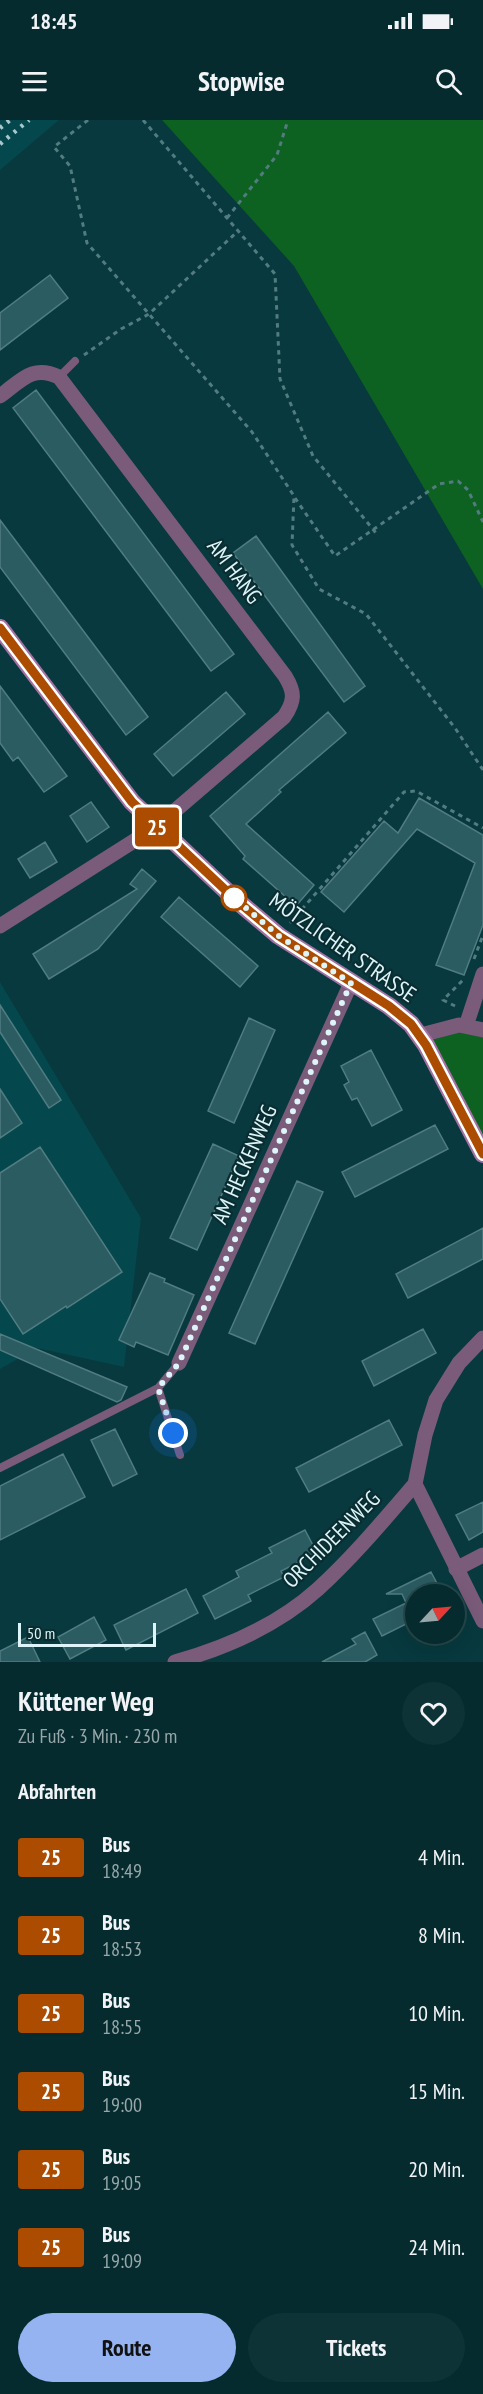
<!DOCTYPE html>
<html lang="de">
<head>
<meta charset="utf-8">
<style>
	:root { --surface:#052b2e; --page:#0e3336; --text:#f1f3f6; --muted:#97a7aa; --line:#26474a; --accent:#95b2f1 }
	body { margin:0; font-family:"PT Sans Narrow",sans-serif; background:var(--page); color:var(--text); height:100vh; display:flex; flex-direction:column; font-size:22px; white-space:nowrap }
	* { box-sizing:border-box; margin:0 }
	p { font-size:20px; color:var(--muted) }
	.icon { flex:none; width:33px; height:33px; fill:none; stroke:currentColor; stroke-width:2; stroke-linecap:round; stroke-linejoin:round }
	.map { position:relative; height:1542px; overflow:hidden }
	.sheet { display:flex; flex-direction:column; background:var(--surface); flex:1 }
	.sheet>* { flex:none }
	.badge { padding:0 12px; border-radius:4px; font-size:21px; line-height:39px }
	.needle { width:39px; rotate:64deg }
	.buttons { position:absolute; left:405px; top:1464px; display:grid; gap:12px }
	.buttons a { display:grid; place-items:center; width:60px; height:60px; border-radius:50%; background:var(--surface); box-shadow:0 6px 24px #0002,0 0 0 2px var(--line); font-size:30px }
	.scale { position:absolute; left:18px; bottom:15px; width:138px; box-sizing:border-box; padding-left:6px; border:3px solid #ddf5f8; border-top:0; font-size:16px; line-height:21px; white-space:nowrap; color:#ddf5f8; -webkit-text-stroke:4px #0a2d32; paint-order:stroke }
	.you { position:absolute; width:30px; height:30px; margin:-15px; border:4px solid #fff; border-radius:50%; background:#1a73e8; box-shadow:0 0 0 9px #1a73e833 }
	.map>.badge { position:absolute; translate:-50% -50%; box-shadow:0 0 0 3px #fff }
	h2 { padding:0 18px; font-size:22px; line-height:54px }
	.round { display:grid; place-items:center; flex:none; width:63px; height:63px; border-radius:32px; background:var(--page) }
	.head { display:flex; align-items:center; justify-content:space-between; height:102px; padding:0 18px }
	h1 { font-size:28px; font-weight:700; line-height:45px }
	.action { display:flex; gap:12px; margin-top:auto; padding:12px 18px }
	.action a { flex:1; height:69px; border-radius:36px; background:var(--accent); color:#111; font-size:24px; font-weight:700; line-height:69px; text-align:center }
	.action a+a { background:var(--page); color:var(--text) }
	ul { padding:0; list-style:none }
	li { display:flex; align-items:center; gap:18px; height:78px; padding:0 18px }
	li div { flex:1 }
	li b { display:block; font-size:22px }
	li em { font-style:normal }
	li .badge { min-width:66px; font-weight:700; text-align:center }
	.status { display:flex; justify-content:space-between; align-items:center; height:42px; padding:0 30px; background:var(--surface); direction:ltr }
	.status svg { height:16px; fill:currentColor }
	header { display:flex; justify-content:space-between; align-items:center; height:78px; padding:0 18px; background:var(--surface); font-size:27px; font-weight:700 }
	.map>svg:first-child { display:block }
</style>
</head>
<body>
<div class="status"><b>18:45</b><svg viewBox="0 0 49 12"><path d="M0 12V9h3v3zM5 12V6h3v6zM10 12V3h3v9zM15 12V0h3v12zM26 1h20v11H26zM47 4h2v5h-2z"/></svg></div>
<header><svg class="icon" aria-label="menu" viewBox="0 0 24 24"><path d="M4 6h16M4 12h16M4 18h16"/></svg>Stopwise<svg class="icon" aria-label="search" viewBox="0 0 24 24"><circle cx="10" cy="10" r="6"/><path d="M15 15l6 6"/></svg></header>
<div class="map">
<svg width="483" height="1542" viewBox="0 0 483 1542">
	<rect width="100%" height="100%" fill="#07393e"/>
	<path fill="#04474d" d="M 0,0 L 59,0 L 0,50 Z
		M 0,862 L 141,1098 L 124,1247 L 37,1228 L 0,1249 Z"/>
	<path fill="#0d6121" d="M 162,0 L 483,0 L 483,469 L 294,146 Z
		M 459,912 L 483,917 L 483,1019 L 432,920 Z"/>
	<path fill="#2b5c62" stroke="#507c82" stroke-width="1.5" d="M 50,155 L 68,178 L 0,230 L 0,193 Z
		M 36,270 L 234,534 L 211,551 L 13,288 Z
		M 0,400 L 148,597 L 126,615 L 0,447 Z
		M 256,416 L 365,566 L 344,582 L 233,433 Z
		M 0,566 L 67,656 L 44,672 L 18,637 L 13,641 L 0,623 Z
		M 226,572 L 245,594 L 173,656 L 154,634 Z
		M 328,592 L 346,613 L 279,670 L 281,672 L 246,704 L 314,765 L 296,786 L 243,739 L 245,736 L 210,696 Z
		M 419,678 L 483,715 L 483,805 L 464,855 L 436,845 L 475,743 L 417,709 L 344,792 L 321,772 L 384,701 L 398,713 Z
		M 91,682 L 109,707 L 87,722 L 70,696 Z
		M 45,722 L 57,742 L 30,758 L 18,739 Z
		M 142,749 L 156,761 L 98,829 L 49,859 L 33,834 L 137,769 L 130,764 Z
		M 179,777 L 258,846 L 240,867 L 161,797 Z
		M 0,885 L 61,980 L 49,988 L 0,912 Z
		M 249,898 L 275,910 L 234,1003 L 208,991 Z
		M 371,930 L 402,990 L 372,1006 L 357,978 L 352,980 L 344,965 L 349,962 L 341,946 Z
		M 0,969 L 22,1003 L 0,1018 Z
		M 435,1005 L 448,1029 L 355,1077 L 342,1052 Z
		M 213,1024 L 239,1036 L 197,1130 L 170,1118 Z
		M 40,1027 L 122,1152 L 67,1188 L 66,1186 L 23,1214 L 0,1179 L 0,1053 Z
		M 297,1061 L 323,1072 L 255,1224 L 229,1213 Z
		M 483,1108 L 483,1139 L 408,1178 L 396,1154 Z
		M 150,1153 L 165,1159 L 164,1162 L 194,1175 L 168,1235 L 136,1222 L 134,1227 L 119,1220 Z
		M 423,1209 L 436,1233 L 374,1266 L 362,1241 Z
		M 0,1214 L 127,1267 L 121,1280 L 117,1282 L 0,1230 Z
		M 389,1300 L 402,1325 L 309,1372 L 296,1348 Z
		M 115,1309 L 137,1354 L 113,1366 L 91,1320 Z
		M 63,1334 L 85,1377 L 0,1420 L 0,1366 Z
		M 483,1382 L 483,1412 L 469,1420 L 456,1395 Z
		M 305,1410 L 317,1433 L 281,1451 L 284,1457 L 248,1475 L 251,1481 L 215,1499 L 203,1476 L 239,1457 L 236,1451 L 272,1433 L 269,1428 Z
		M 431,1452 L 441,1471 L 433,1474 L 416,1474 L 416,1503 L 414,1500 L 382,1516 L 373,1499 L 406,1483 L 408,1487 L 402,1474 L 386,1474 Z
		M 186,1469 L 198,1493 L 126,1530 L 114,1505 Z
		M 94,1497 L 106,1520 L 70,1539 L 58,1517 Z
		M 365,1512 L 377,1535 L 365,1542 L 322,1542 L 356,1524 L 352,1519 Z
		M 28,1517 L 40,1542 L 0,1542 L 0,1531 Z"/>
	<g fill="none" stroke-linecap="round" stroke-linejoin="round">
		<path stroke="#537c80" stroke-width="3" stroke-dasharray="4.5 4.5" stroke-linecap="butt" d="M 88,0 L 54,27 L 70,46 L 87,123 L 252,312 L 294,376 L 292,425 L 319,469 L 366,494 L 455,608 L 483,650
			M 143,0 L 275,154 L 280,259 L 313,336 L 376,413
			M 227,98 L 277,35 L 288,0
			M 84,235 L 121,209 L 149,194 L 238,111
			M 295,378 L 335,436 L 439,364 L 458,361 L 468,370 L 483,402
			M 290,803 L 404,672 L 416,671 L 483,708
			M 474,839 L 483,815
			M 455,886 L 443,880 L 463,860"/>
		<path stroke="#7a5b7a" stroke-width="8" d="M 59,257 L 75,241
			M 158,1268 L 180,1335
			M 0,1348 L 158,1268 L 179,1243"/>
		<path stroke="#7a5b7a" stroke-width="15" d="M 0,276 C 21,261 32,244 59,257 L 285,556 C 295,572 295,581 284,597 L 156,707 L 0,806
			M 466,906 L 483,854
			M 421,915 L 459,905 L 483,910
			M 483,1218 L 459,1243 L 436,1280 L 425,1315 L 415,1364 L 483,1501
			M 179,1243 L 351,863
			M 456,1449 L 483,1435
			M 175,1542 C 225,1528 278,1505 318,1469 C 353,1437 384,1400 415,1364"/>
		<path stroke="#a271a2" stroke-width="18" d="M 0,508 L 132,682 L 235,779 L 279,816 L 389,886 L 411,904 L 426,925 L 483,1034"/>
		<path stroke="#a9c7cb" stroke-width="4.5" stroke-dasharray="3 6" stroke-linecap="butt" d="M 0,8 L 10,0
			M 0,24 L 29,0"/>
	</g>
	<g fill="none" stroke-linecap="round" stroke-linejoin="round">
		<g stroke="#fff" stroke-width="14">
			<path id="line" d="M 0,508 L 132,682 L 235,779 L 279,816 L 389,886 L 411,904 L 426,925 L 483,1034"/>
		</g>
		<use href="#line" stroke="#ab4c00" stroke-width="9"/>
		<path stroke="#ddf5f8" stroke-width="6" stroke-dasharray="0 10.8" d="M 173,1313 L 158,1268 L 179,1243 L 351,863 L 279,816 L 234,778"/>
	</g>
	<circle fill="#fff" stroke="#ab4c00" stroke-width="3" cx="234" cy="778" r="12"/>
	<g text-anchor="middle" stroke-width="4.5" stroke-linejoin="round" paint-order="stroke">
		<g font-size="22" fill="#ddf5f8" stroke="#0a2d32">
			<text transform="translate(235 451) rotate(53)" y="8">AM HANG</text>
			<text transform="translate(343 827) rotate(35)" y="8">MÖTZLICHER STRASSE</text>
			<text transform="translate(244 1044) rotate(-66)" y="8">AM HECKENWEG</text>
			<text transform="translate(331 1419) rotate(-45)" y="8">ORCHIDEENWEG</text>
		</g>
	</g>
</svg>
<div class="buttons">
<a><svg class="needle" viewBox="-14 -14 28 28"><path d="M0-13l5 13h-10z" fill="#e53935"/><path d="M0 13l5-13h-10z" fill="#97a7aa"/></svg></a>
</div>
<div class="scale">50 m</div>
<div class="you" style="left:173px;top:1313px"></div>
<b class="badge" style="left:157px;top:707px;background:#ab4c00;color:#fff">25</b>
</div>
<section class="sheet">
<div class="head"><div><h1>Küttener Weg</h1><p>Zu Fuß · 3 Min. · 230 m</p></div><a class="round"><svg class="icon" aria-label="heart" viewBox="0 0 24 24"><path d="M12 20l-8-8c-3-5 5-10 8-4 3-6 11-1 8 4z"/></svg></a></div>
<h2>Abfahrten</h2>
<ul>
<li><span class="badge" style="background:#ab4c00;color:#fff">25</span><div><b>Bus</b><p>18:49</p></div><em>4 Min.</em></li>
<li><span class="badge" style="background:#ab4c00;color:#fff">25</span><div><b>Bus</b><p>18:53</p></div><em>8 Min.</em></li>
<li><span class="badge" style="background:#ab4c00;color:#fff">25</span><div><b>Bus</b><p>18:55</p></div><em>10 Min.</em></li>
<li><span class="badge" style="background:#ab4c00;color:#fff">25</span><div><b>Bus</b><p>19:00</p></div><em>15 Min.</em></li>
<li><span class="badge" style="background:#ab4c00;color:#fff">25</span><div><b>Bus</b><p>19:05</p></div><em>20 Min.</em></li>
<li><span class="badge" style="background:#ab4c00;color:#fff">25</span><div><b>Bus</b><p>19:09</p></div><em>24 Min.</em></li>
</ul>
<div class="action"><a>Route</a><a>Tickets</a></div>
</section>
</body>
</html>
